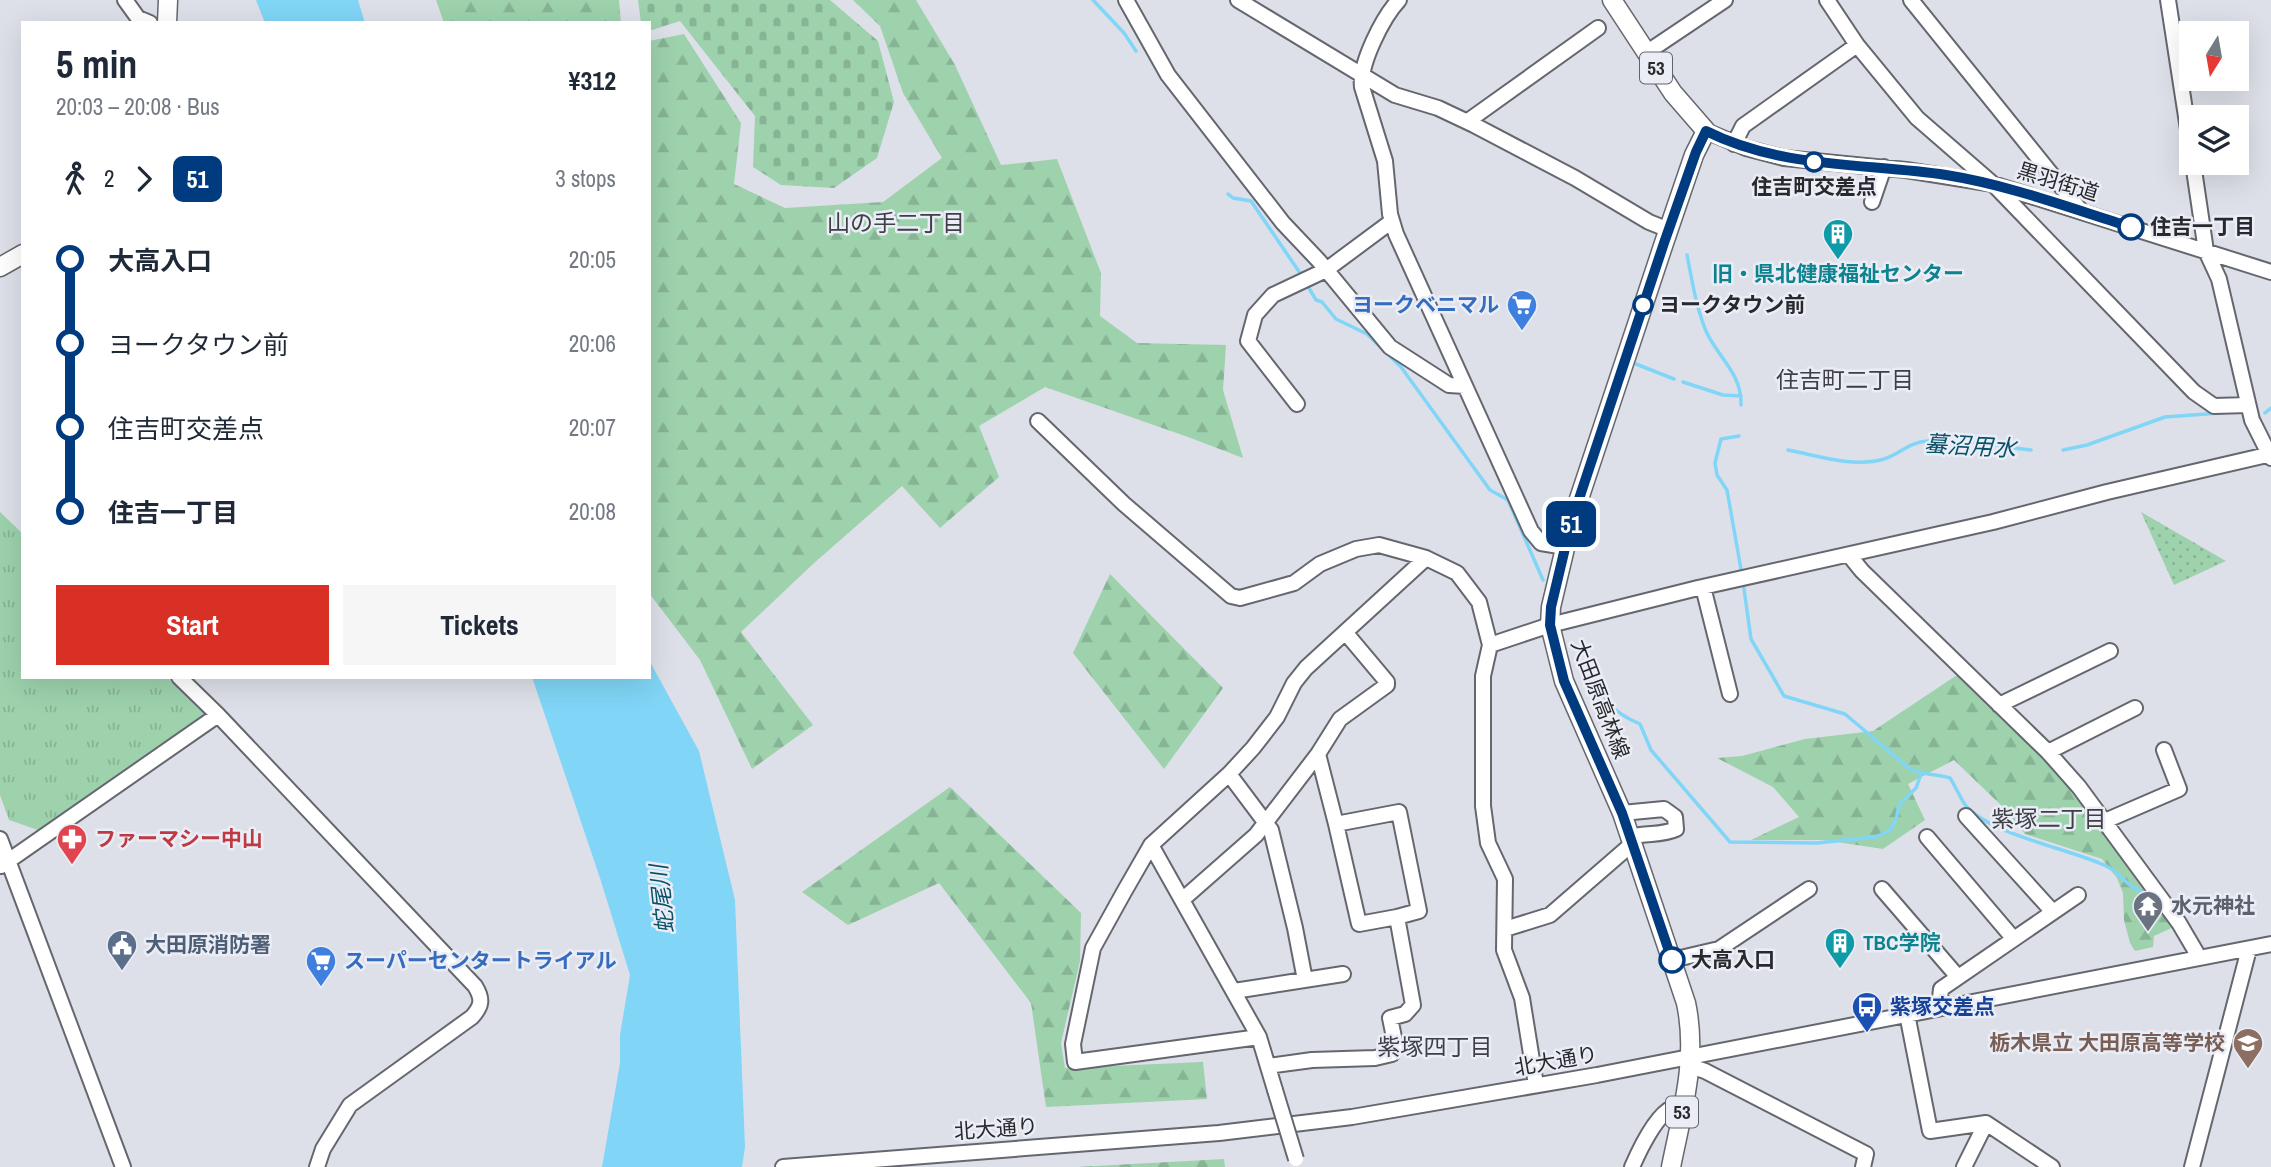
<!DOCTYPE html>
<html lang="en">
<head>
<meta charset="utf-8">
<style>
	:root { --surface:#fff; --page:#f6f6f7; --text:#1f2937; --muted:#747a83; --accent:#d93025 }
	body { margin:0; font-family:"Archivo Narrow","Noto Sans JP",sans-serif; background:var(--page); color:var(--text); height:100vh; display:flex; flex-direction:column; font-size:26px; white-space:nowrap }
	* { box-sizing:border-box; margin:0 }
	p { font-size:23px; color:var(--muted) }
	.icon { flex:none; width:38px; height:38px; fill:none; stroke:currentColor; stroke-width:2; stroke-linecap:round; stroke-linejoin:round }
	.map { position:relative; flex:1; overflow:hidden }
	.drawer { position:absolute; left:21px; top:21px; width:630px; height:658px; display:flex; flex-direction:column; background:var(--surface); border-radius:0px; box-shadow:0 7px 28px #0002 }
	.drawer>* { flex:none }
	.badge { padding:0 14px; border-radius:10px; font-size:24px; line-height:46px }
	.needle { width:46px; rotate:191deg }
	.controls { position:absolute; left:2179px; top:21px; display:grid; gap:14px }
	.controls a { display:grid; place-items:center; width:70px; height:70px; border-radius:0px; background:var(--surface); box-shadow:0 7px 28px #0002; font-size:35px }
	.map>.badge { position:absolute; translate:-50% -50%; box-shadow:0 0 0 4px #fff }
	.legs { display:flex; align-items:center; gap:10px; height:77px; padding:0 35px; font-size:23px }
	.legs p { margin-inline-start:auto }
	.overview { display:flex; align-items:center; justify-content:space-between; height:119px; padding:0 35px }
	h1 { font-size:38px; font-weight:800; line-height:52px }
	.button { display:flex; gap:14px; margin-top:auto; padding:14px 35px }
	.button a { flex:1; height:80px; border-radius:0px; background:var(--accent); color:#fff; font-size:28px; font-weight:800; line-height:80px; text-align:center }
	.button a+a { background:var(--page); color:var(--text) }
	ul { padding:0 35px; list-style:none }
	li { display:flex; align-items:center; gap:24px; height:84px; font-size:26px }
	li i { display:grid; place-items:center; width:10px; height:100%; margin:0 9px; background:currentColor }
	li i::after { content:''; width:18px; height:18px; margin:-9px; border:5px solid; border-radius:50%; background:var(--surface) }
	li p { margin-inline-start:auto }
	li:first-child i { background:linear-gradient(#0000 50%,currentColor 0) }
	li:last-child i { background:linear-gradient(currentColor 50%,#0000 0) }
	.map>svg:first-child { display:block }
</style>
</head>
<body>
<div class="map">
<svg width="2271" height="1167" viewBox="0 0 2271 1167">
	<defs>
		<pattern id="grass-tufts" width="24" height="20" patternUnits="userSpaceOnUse" patternTransform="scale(1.75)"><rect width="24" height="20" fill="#9dd2ad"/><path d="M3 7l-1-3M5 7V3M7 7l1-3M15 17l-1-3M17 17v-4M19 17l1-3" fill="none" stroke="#87b495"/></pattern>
		<pattern id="forest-firs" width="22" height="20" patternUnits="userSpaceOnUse" patternTransform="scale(1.75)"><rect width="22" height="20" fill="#9dd2ad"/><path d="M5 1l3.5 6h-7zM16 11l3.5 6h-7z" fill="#87b495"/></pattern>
		<pattern id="cemetery-stones" width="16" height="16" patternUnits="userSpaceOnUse" patternTransform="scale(1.75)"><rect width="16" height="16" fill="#9dd2ad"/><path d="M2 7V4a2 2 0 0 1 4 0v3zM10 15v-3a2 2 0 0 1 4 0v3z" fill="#87b495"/></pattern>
		<pattern id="park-dots" width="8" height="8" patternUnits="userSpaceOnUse" patternTransform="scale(1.75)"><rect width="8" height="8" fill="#9dd2ad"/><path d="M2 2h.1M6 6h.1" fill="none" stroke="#87b495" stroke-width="1.8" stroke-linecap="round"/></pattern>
	</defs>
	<rect width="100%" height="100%" fill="#dee0e9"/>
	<path fill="url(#grass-tufts)" d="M 0,512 L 23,534 L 23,677 L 167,677 L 204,714 L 38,830 L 9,820 L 0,795 Z"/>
	<path fill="url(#forest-firs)" d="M 436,0 L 619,0 L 621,23 L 444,23 Z
		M 853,0 L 916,0 L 955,65 L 1001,165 L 1057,159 L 1101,273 L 1100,316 L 1137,343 L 1226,345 L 1223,390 L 1243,458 L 1188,437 L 1045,387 L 979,426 L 999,477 L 940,528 L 902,486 L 813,564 L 741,632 L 813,725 L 752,769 L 700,660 L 649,593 L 649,41 L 684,34 L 741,123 L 734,184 L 785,208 L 883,202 L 942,158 L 903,93 L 880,26 Z
		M 1110,574 L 1223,688 L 1164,769 L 1073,653 Z
		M 1960,673 L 2078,791 L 2176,926 L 2154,936 L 2153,947 L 2135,951 L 2130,943 L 2124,920 L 2123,893 L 2117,878 L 2102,859 L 2025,834 L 2005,809 L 1954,760 L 1908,784 L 1925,820 L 1883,849 L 1823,840 L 1751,840 L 1799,817 L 1773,787 L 1717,758 L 1742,756 L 1805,739 L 1873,731 Z
		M 950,787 L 1081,913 L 1080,961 L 1061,1043 L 1065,1068 L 1203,1062 L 1207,1099 L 1046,1107 L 1031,1003 L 939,883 L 848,925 L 802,892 Z
		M 1224,1159 L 1225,1167 L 1077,1167 Z"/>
	<path fill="url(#cemetery-stones)" d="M 638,0 L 830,0 L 878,41 L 894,102 L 877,158 L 834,188 L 781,185 L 753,167 L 755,116 L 680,21 L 649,31 L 649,23 L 641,23 Z"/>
	<path fill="url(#park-dots)" d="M 2141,512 L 2226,561 L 2174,585 Z"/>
	<path fill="#81d5f6" d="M 256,0 L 358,0 L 365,23 L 265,23 Z
		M 649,660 L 699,751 L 735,900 L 745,1147 L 742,1167 L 602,1167 L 620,1063 L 620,1035 L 630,975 L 600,878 L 532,677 L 649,677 Z"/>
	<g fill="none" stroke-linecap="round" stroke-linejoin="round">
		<path stroke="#81d5f6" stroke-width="3.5" d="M 1093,0 L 1124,33 L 1136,51
			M 1228,194 L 1233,198 L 1251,201 L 1302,276
			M 1687,255 C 1692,280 1696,307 1706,331 C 1718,358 1742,373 1741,405
			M 1306,283 L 1316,300 L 1322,302 L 1336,319 L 1367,334 L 1401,367 L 1490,490 L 1508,500 L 1543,580
			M 1636,364 L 1674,379
			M 1683,382 L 1723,395 L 1741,396
			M 2265,413 L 2271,408
			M 1739,436 L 1721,439 L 1715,463 L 1717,475 L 1727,490 L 1742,575
			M 1788,450 C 1819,456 1853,468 1884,459 C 1901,454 1908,442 1928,441 C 1962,438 1998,446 2031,450
			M 2063,450 L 2087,445 L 2165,417 L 2220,413
			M 1743,582 L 1751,639 L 1784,696 L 1845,714 L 1910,769 C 1923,775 1936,774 1950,778 C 1956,787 1960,798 1966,806 C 1990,834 2069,849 2104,865 C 2122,873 2123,884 2142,892
			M 1588,663 C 1604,697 1604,708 1640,724 L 1651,750 L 1730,842 L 1817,843 L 1875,837 L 1889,831 L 1896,820 L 1899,805 L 1916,788 L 1921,774"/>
		<g stroke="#65676e" stroke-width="18">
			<path id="minor" d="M 125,0 L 138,18 L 150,23
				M 1126,0 L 1168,75 L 1283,223 L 1319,261 L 1390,347 L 1449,385 L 1465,386
				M 1238,0 L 1395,95 L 1438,108 L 1474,125 L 1575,178 L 1649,222 L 1669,230
				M 1399,0 C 1383,17 1359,64 1362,87 L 1385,161 L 1390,214 L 1396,234 L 1531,531 L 1541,543 L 1565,547
				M 1827,0 L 1857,45 L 1917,118 L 1993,184 L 2194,392 L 2214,406 L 2248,405
				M 1911,0 L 2081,211
				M 2168,0 L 2191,149
				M 1646,53 L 1725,0
				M 1468,121 L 1598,28
				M 1706,131 L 1746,148 L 1784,158 L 1906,170 L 1993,184 L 2271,272
				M 1734,144 L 1743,126 L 1857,45
				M 2193,163 L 2206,251 L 2219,279 L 2252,420 L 2271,458
				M 1872,202 L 1884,167
				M 1297,404 L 1248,341 L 1255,315 L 1273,295 L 1326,270 L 1392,221
				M 1038,421 L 1124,504 L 1231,596 L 1240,598 L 1294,583 L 1320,564 L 1356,549 L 1379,545 L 1426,558 L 1457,573 L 1479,602 L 1490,645 L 1550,625 L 1698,588 L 1993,522 L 2107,492 L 2271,454
				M 1849,555 L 1862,571 L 2048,752 L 2079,787 L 2179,923 L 2199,957
				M 1703,587 L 1730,694
				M 1490,645 L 1483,676 L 1483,806 L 1488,843 L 1505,879 L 1504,950 L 1522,998 L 1536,1085
				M 179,677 L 218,715 L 475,986 C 483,999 482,1006 472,1017 L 350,1105 L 323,1149 L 317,1167
				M 1999,705 L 2110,651
				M 2048,752 L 2135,708
				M 1229,774 L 1271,830 L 1295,928 L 1305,980
				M 1622,813 L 1664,809 L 1675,817 L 1676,829 C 1661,836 1647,832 1630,837
				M 1966,816 L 2053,912
				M 2105,821 L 2179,789 L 2164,750
				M 1336,824 L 1359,924 L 1397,917
				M 1927,837 L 2013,938
				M 0,839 L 123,1167
				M 1151,845 L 1259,1037 L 1275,1090
				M 1,866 L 218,715
				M 1882,889 L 1958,977
				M 1182,900 L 1256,835 L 1318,754 L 1340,719 L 1387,685 L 1387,682 L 1345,632
				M 1505,929 L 1550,915 L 1633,843
				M 1672,960 L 1719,949 L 1809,889
				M 1234,991 L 1343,974
				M 1939,1008 L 1941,989 L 2078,895
				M 1907,1014 L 1930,1131 L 1986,1123 L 2052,1167
				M 1259,1037 L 1075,1062 L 1073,1044 L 1093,948 L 1124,892 L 1151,845 L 1229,774 L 1253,748 L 1277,717 L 1294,683 L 1306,668 L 1426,558
				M 1268,1066 L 1312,1060 L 1375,1058 L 1392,1054 L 1396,1047 L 1390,1018 L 1405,1014 L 1413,1005 L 1397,917 L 1419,911 L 1399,812 L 1336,824 L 1318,754
				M 1690,1066 L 1705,1071 L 1866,1154 L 1863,1167
				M 783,1167 L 1219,1133 L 1352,1117 L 1597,1075 L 2271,944
				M 1632,1167 C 1639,1151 1656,1115 1672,1108 C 1675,1106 1679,1106 1683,1105
				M 1964,1167 L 1986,1123
				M 2192,1167 L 2249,949"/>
		</g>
		<g stroke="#65676e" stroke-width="21">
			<path id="major" d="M 1612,0 L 1673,93 L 1706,131 L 1694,155 L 1664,243 L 1571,523 L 1551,607 L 1550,625 L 1564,681 L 1622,813 L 1686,1003 C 1698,1059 1682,1112 1671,1167
				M 167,23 L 168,0
				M 0,267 L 23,254"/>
		</g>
		<use href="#minor" stroke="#fff" stroke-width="14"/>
		<use href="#major" stroke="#fff" stroke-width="18"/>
		<g stroke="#65676e" stroke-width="18" stroke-linecap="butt">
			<path id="minor-bridge" d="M 1275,1090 L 1296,1159"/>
		</g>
		<use href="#minor-bridge" stroke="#fff" stroke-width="14"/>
	</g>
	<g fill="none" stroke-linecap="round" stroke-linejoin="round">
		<g stroke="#fff" stroke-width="16">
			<path id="line-1" d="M 1672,960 L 1622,813 L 1564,681 L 1550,625 L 1551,607 L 1571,523 L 1664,243 L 1696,152 L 1706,131 C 1782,169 1865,163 1946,175 C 2009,185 2070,208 2131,227"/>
		</g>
		<use href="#line-1" stroke="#003b80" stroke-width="10"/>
	</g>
	<defs>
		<g id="building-pin" transform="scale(1.575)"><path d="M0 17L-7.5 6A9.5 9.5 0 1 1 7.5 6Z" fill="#0f9aa8" stroke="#ebedf6"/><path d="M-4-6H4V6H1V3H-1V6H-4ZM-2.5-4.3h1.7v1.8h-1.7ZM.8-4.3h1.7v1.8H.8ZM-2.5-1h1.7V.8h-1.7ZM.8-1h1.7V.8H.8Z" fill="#fff"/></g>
		<g id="supermarket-pin" transform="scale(1.575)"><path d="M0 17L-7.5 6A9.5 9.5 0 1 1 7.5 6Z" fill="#3f7fe0" stroke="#ebedf6"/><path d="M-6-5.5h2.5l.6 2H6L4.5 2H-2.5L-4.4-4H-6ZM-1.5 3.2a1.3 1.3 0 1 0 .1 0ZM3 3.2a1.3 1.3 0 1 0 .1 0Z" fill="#fff"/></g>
		<g id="pharmacy-pin" transform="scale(1.575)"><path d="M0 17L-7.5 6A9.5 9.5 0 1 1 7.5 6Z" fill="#e0444e" stroke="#ebedf6"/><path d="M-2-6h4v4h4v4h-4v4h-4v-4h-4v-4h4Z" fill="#fff"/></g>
		<g id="temple-pin" transform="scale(1.575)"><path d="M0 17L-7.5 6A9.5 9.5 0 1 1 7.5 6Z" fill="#6b7280" stroke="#ebedf6"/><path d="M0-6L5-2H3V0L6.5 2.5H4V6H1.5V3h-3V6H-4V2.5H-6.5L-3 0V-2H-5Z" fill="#fff"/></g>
		<g id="civic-pin" transform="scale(1.575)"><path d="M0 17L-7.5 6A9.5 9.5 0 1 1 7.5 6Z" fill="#5c6f8a" stroke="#ebedf6"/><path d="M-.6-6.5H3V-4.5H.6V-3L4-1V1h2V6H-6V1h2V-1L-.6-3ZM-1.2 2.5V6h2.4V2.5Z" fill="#fff"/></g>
		<g id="bus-pin" transform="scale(1.575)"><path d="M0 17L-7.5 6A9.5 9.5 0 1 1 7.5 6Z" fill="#1a4fb4" stroke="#ebedf6"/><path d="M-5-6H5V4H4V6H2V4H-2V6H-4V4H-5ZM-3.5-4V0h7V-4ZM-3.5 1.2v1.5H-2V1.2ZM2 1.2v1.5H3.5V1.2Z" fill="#fff"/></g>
		<g id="school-pin" transform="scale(1.575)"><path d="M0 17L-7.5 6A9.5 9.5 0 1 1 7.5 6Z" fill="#8d6e63" stroke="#ebedf6"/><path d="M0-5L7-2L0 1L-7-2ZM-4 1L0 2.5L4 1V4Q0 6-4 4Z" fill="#fff"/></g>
	</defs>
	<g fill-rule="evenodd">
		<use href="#building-pin" x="1838" y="234"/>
		<use href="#supermarket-pin" x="1522" y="305"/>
		<use href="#pharmacy-pin" x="72" y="839"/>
		<use href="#temple-pin" x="2148" y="906"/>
		<use href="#building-pin" x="1840" y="943"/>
		<use href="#civic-pin" x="122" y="945"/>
		<use href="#supermarket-pin" x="321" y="961"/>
		<use href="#bus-pin" x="1867" y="1007"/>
		<use href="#school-pin" x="2248" y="1043"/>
	</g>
	<g fill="#fff" stroke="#003b80" stroke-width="3.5">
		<circle cx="1814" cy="162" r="9"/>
		<circle cx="2131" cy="227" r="12"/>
		<circle cx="1643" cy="305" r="9"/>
		<circle cx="1672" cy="960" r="12"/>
	</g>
	<g text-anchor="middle" stroke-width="5" stroke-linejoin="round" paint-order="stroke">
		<g fill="#ebedf6" stroke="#626469" stroke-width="2">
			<rect x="1640" y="52.5" width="32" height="31" rx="5"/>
			<rect x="1666" y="1096.5" width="32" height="31" rx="5"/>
		</g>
		<g font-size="19" font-weight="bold" fill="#28292c">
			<text x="1656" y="75">53</text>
			<text x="1682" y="1119">53</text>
		</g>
		<g font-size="21" fill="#28292c" stroke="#ebedf6">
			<text transform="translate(2058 182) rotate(17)" y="7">黒羽街道</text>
			<text transform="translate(1600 699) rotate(69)" y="7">大田原高林線</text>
			<text transform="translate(1556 1061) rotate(-10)" y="7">北大通り</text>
			<text transform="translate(996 1129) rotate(-4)" y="7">北大通り</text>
		</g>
		<g font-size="21" font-weight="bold" fill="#28292c" stroke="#ebedf6" text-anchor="start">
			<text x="1814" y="194" text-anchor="middle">住吉町交差点</text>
			<text x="2150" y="234">住吉一丁目</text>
			<text x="1659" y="312">ヨークタウン前</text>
			<text x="1691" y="967">大高入口</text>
		</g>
		<g font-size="21" font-weight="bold" fill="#0d838f" stroke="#ebedf6">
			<text x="1838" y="281">旧・県北健康福祉センター</text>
			<text x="1863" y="950" text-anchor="start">TBC学院</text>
		</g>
		<g font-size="21" font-weight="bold" fill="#366cbe" stroke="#ebedf6" text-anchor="end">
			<text x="1499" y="312">ヨークベニマル</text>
			<text x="344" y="968" text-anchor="start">スーパーセンタートライアル</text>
		</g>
		<g font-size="21" font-weight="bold" fill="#be3a42" stroke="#ebedf6" text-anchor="start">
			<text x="95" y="846">ファーマシー中山</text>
		</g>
		<g font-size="21" font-weight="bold" fill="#5b616d" stroke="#ebedf6" text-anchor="start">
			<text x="2171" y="913">水元神社</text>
		</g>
		<g font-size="21" font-weight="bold" fill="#4e5e75" stroke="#ebedf6" text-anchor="start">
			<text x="145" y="952">大田原消防署</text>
		</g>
		<g font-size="21" font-weight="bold" fill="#164399" stroke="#ebedf6" text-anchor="start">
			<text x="1890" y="1014">紫塚交差点</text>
		</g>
		<g font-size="21" font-weight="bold" fill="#785e54" stroke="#ebedf6" text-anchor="end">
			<text x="2225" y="1050">栃木県立 大田原高等学校</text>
		</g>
		<g font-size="23" fill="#3e4046" stroke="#ebedf6">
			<text x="896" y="231">山の手二丁目</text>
			<text x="1845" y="388">住吉町二丁目</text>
			<text x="2049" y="827">紫塚二丁目</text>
			<text x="1435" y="1055">紫塚四丁目</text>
		</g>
		<g font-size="23" font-style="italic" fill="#085168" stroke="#ebedf6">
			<text transform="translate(1970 446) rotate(3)" y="8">蟇沼用水</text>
			<text transform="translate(662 899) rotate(-96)" y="8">蛇尾川</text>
		</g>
	</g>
</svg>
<div class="controls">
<a><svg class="needle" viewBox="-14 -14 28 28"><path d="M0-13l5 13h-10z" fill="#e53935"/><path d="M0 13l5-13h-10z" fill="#747a83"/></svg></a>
<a><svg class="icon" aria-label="layers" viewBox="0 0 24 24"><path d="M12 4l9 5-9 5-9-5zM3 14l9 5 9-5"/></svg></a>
</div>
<b class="badge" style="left:1571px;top:524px;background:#003b80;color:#fff">51</b>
<section class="drawer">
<div class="overview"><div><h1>5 min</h1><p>20:03 – 20:08 · Bus</p></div><b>¥312</b></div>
<div class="legs"><svg class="icon" aria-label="walk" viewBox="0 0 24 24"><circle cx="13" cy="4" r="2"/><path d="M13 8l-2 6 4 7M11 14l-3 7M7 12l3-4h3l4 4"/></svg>2<svg class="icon" aria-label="forward" viewBox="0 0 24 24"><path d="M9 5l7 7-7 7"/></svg><b class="badge" style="background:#003b80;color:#fff">51</b><p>3 stops</p></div>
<ul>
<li><i style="color:#003b80"></i><b>大高入口</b><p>20:05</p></li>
<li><i style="color:#003b80"></i><span>ヨークタウン前</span><p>20:06</p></li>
<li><i style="color:#003b80"></i><span>住吉町交差点</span><p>20:07</p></li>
<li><i style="color:#003b80"></i><b>住吉一丁目</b><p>20:08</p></li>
</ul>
<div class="button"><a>Start</a><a>Tickets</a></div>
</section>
</div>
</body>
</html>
